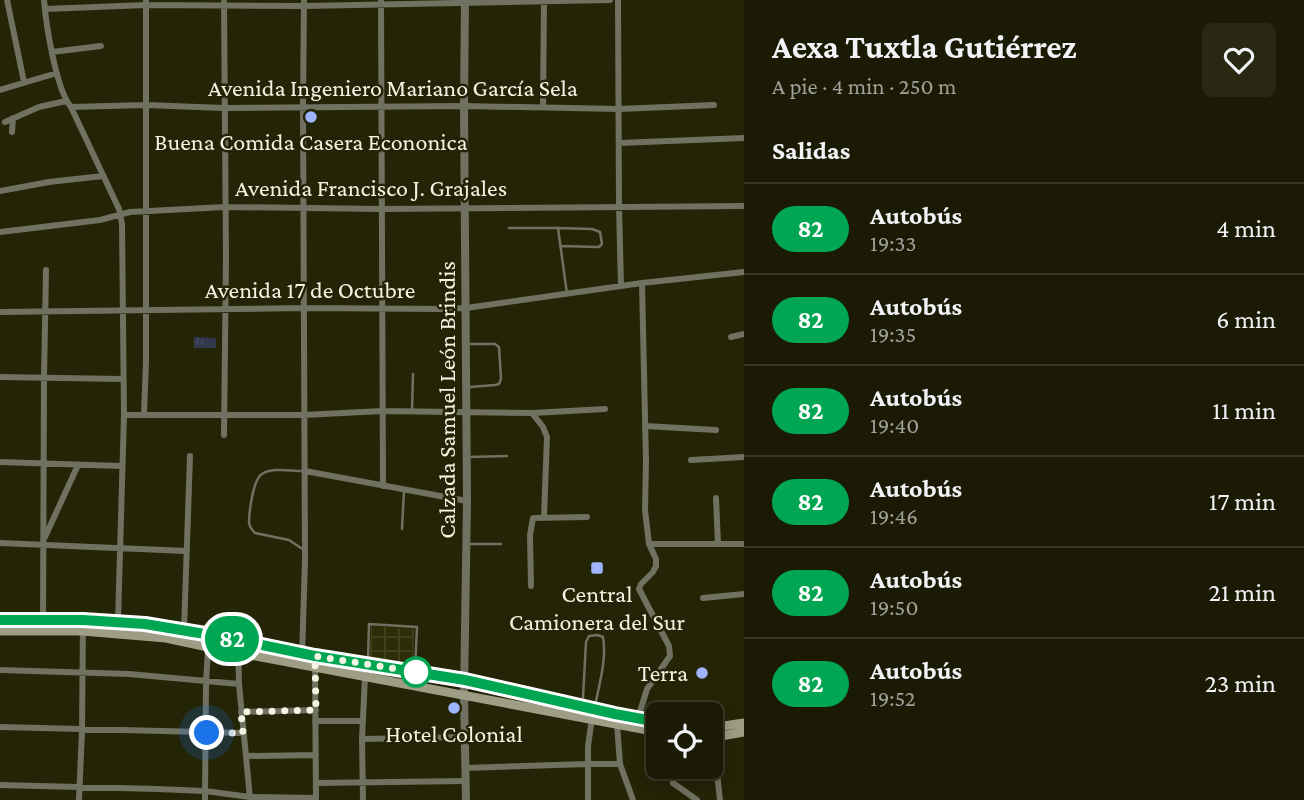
<!DOCTYPE html>
<html lang="es">
<head>
<meta charset="utf-8">
<style>
	:root { --surface:#1b1b05; --page:#282813; --text:#f1f3f6; --muted:#a0a19a; --line:#393927 }
	body { margin:0; font-family:"Crimson Pro",serif; background:var(--page); color:var(--text); height:100vh; display:flex; flex-direction:column; font-size:26px; white-space:nowrap }
	* { box-sizing:border-box; margin:0 }
	p { font-size:23px; color:var(--muted) }
	.icon { flex:none; width:38px; height:38px; fill:none; stroke:currentColor; stroke-width:2; stroke-linecap:round; stroke-linejoin:round }
	.map { position:relative; flex:1; overflow:hidden }
	.side { display:flex; flex-direction:column; background:var(--surface); width:560px }
	.side>* { flex:none }
	.badge { padding:0 14px; border-radius:23px; font-size:24px; line-height:46px }
	.buttons { position:absolute; left:646px; top:702px; display:grid; gap:14px }
	.buttons a { display:grid; place-items:center; width:77px; height:77px; border-radius:10px; background:var(--surface); box-shadow:0 4px 18px #0003,0 0 0 2px var(--line); font-size:35px }
	.you { position:absolute; width:35px; height:35px; margin:-18px; border:5px solid #fff; border-radius:50%; background:#1a73e8; box-shadow:0 0 0 10px #1a73e833 }
	.map>.badge { position:absolute; translate:-50% -50%; box-shadow:0 0 0 4px #fff }
	h2 { padding:0 28px; font-size:26px; line-height:63px }
	.round { display:grid; place-items:center; flex:none; width:74px; height:74px; border-radius:10px; background:var(--page) }
	.summary { display:flex; align-items:center; justify-content:space-between; height:119px; padding:0 28px }
	h1 { font-size:33px; font-weight:700; line-height:52px }
	ul { padding:0; list-style:none }
	li { display:flex; align-items:center; gap:21px; height:91px; padding:0 28px; border-top:2px solid var(--line) }
	li div { flex:1 }
	li b { display:block; font-size:26px }
	li em { font-style:normal }
	li .badge { min-width:77px; font-weight:700; text-align:center }
	main { display:flex; flex:1; min-height:0 }
	.map>svg:first-child { display:block }
</style>
</head>
<body>
<main>
<div class="map">
<svg width="744" height="800" viewBox="0 0 744 800">
	<defs>
		<pattern id="industrial-grid" width="8" height="8" patternUnits="userSpaceOnUse" patternTransform="scale(1.75)"><rect width="8" height="8" fill="#2d2d07"/><path d="M0 4h8M4 0v8" fill="none" stroke="#42421f"/></pattern>
		<pattern id="park-tufts" width="24" height="20" patternUnits="userSpaceOnUse" patternTransform="scale(1.75)"><rect width="24" height="20" fill="#31374d"/><path d="M3 7l-1-3M5 7V3M7 7l1-3M15 17l-1-3M17 17v-4M19 17l1-3" fill="none" stroke="#454b5e"/></pattern>
	</defs>
	<rect width="100%" height="100%" fill="#242407"/>
	<path fill="url(#industrial-grid)" d="M 371,626 L 414,629 L 413,668 L 370,660 Z"/>
	<path fill="url(#park-tufts)" d="M 194,337 L 216,338 L 216,348 L 194,348 Z"/>
	<g fill="none" stroke-linecap="round" stroke-linejoin="round">
		<path stroke="#707161" stroke-width="2.5" d="M 509,228 L 558,228 L 567,294
			M 558,228 L 592,229 L 600,232 L 602,244 L 599,247 L 560,246
			M 468,344 L 495,344 L 499,347 L 501,379 L 499,384 L 495,385 L 470,387
			M 412,411 L 413,374
			M 469,457 L 507,456
			M 302,471 C 290,471 272,467 262,474 C 253,479 249,513 249,523 C 250,529 252,529 255,533 L 289,540 L 304,550
			M 402,529 L 404,490
			M 470,544 L 501,544
			M 368,660 L 369,624 L 417,627 L 415,669
			M 582,716 L 586,642 L 589,636 L 597,635 L 603,637 C 607,659 599,685 595,706"/>
		<path stroke="#707161" stroke-width="6" d="M 7,0 L 24,82
			M 44,0 C 46,24 56,90 71,107 L 119,209 L 122,224 L 124,415 L 118,621
			M 381,0 L 383,486
			M 618,0 L 619,206 L 621,286
			M 45,9 L 146,5 L 304,6 L 610,0
			M 52,52 L 101,46
			M 0,90 L 57,73
			M 543,106 L 544,2
			M 71,107 L 146,105 L 224,108 L 464,106 L 619,109 L 714,105
			M 5,122 L 39,107 L 66,101
			M 12,132 L 13,118
			M 619,143 L 744,138
			M 0,191 L 49,182 L 103,176
			M 0,232 L 100,220 L 130,212 L 225,207 L 381,209 L 744,206
			M 0,312 L 305,308 L 441,309 L 466,308 L 642,283 L 744,272
			M 731,337 L 744,334
			M 0,377 L 122,379
			M 532,413 L 543,427 L 547,437 L 544,517
			M 124,415 L 304,415 L 382,411 L 532,413 L 605,409
			M 144,415 L 146,361 L 146,0
			M 645,426 L 716,430
			M 224,435 L 226,257 L 224,2
			M 691,460 L 744,457
			M 0,462 L 121,466
			M 305,471 L 467,501
			M 716,498 L 718,544
			M 45,537 L 78,465
			M 0,543 L 186,551
			M 649,544 L 744,544
			M 531,586 L 530,535 L 533,518 L 587,517
			M 703,598 L 744,594
			M 43,620 L 44,378 L 46,270
			M 184,630 L 190,456
			M 238,640 L 239,684 L 250,798
			M 302,656 L 305,561 L 303,107 L 304,0
			M 315,665 L 316,800
			M 0,670 L 129,674 L 239,684
			M 241,712 L 316,710
			M 638,718 L 647,689 L 670,656 L 669,646 L 639,589 L 641,584 L 653,572 L 656,566 L 656,559 L 649,544 L 645,510 L 646,462 L 642,283
			M 315,721 L 363,721
			M 617,724 L 620,764 L 633,800
			M 0,727 L 243,733
			M 713,736 L 720,800
			M 362,739 L 466,737
			M 246,756 L 316,755
			M 466,768 L 588,764 L 620,764
			M 316,783 L 466,781
			M 673,783 L 697,800
			M 0,785 L 157,789 L 205,791 L 250,797 L 316,798
			M 79,800 L 82,730 L 83,620
			M 205,800 L 206,682 L 209,634
			M 363,800 L 362,739 L 365,677
			M 588,800 L 588,746 L 592,718"/>
		<path stroke="#707161" stroke-width="8" d="M 465,0 L 464,106 L 467,501 L 464,695 L 466,800"/>
		<path stroke="#9d9e85" stroke-width="9" d="M 0,620 L 83,620 L 145,623 L 209,634 L 303,654 L 465,680 L 615,714 L 658,722
			M 0,631 L 82,631 L 166,638 L 208,647 L 658,732
			M 710,728 L 744,723
			M 710,738 L 744,732"/>
	</g>
	<g fill="none" stroke-linecap="round" stroke-linejoin="round">
		<g stroke="#fff" stroke-width="16">
			<path id="line" d="M 0,620 L 83,620 L 145,624 L 223,637 L 315,656 L 465,680 L 615,714 L 658,722"/>
		</g>
		<use href="#line" stroke="#00a651" stroke-width="10"/>
		<path stroke="#f3f4e3" stroke-width="7" stroke-dasharray="0 12.6" d="M 207,733 L 243,733 L 241,712 L 316,710 L 315,656 L 416,672"/>
	</g>
	<g fill="#9eb4fd" stroke="#242407" stroke-width="2.5">
		<circle cx="311" cy="117" r="7"/>
		<rect x="590" y="561" width="14" height="14" rx="3.5"/>
		<circle cx="702" cy="673" r="7"/>
		<circle cx="454" cy="708" r="7"/>
	</g>
	<circle fill="#fff" stroke="#00a651" stroke-width="3.5" cx="416" cy="672" r="14"/>
	<g text-anchor="middle" stroke-width="5" stroke-linejoin="round" paint-order="stroke">
		<g font-size="24" fill="#f3f4e3" stroke="#242407">
			<text x="393" y="96">Avenida Ingeniero Mariano García Sela</text>
			<text x="371" y="196">Avenida Francisco J. Grajales</text>
			<text x="310" y="298">Avenida 17 de Octubre</text>
			<text transform="translate(447 400) rotate(-90)" y="8">Calzada Samuel León Brindis</text>
		</g>
		<g font-size="24" fill="#f3f4e3" stroke="#242407">
			<text x="311" y="150">Buena Comida Casera Econonica</text>
			<text x="597" y="602">Central<tspan x="597" dy="28">Camionera del Sur</tspan></text>
			<text x="688" y="681" text-anchor="end">Terra</text>
			<text x="454" y="742">Hotel Colonial</text>
		</g>
	</g>
</svg>
<div class="buttons">
<a><svg class="icon" aria-label="locate" viewBox="0 0 24 24"><circle cx="12" cy="12" r="6"/><path d="M12 2v4M12 18v4M2 12h4M18 12h4"/></svg></a>
</div>
<div class="you" style="left:207px;top:733px"></div>
<b class="badge" style="left:232px;top:639px;background:#00a651;color:#fff">82</b>
</div>
<section class="side">
<div class="summary"><div><h1>Aexa Tuxtla Gutiérrez</h1><p>A pie · 4 min · 250 m</p></div><a class="round"><svg class="icon" aria-label="heart" viewBox="0 0 24 24"><path d="M12 20l-8-8c-3-5 5-10 8-4 3-6 11-1 8 4z"/></svg></a></div>
<h2>Salidas</h2>
<ul>
<li><span class="badge" style="background:#00a651;color:#fff">82</span><div><b>Autobús</b><p>19:33</p></div><em>4 min</em></li>
<li><span class="badge" style="background:#00a651;color:#fff">82</span><div><b>Autobús</b><p>19:35</p></div><em>6 min</em></li>
<li><span class="badge" style="background:#00a651;color:#fff">82</span><div><b>Autobús</b><p>19:40</p></div><em>11 min</em></li>
<li><span class="badge" style="background:#00a651;color:#fff">82</span><div><b>Autobús</b><p>19:46</p></div><em>17 min</em></li>
<li><span class="badge" style="background:#00a651;color:#fff">82</span><div><b>Autobús</b><p>19:50</p></div><em>21 min</em></li>
<li><span class="badge" style="background:#00a651;color:#fff">82</span><div><b>Autobús</b><p>19:52</p></div><em>23 min</em></li>
</ul>
</section>
</main>
</body>
</html>
